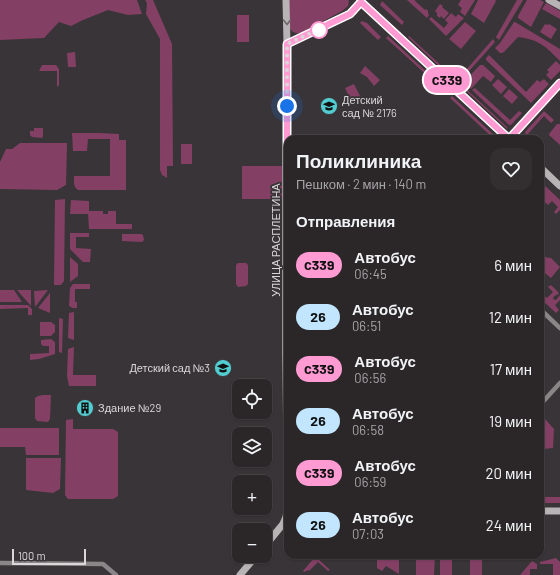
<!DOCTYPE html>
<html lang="ru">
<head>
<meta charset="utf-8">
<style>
	:root { --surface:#2b2729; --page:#332f31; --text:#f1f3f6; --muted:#a6a5a8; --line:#474446 }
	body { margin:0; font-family:Barlow,sans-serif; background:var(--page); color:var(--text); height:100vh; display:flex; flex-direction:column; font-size:15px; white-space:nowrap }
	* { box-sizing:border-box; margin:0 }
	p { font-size:13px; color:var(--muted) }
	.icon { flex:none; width:22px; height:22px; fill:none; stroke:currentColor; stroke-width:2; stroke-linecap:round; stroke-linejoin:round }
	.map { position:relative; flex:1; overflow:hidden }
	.panel { position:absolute; left:284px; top:135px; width:260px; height:424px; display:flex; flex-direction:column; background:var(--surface); border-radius:12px; box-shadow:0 1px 3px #0004,0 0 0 1px var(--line) }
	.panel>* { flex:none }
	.badge { padding:0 8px; border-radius:13px; font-size:14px; line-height:26px }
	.buttons { position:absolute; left:232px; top:379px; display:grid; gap:8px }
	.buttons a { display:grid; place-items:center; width:40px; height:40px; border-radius:8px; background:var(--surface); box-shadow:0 1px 3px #0004,0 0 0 1px var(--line); font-size:20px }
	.scale { position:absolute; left:12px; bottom:10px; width:74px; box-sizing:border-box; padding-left:4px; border:2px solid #dad7d8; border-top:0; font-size:11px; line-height:14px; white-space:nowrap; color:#dad7d8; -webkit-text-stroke:3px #393437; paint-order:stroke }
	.you { position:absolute; width:20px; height:20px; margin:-10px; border:3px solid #fff; border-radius:50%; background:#1a73e8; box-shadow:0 0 0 6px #1a73e833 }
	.map>.badge { position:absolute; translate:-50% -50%; box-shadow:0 0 0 2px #fff }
	h2 { padding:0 12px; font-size:15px; line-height:36px }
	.round { display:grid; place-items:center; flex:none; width:42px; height:42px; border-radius:12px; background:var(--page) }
	.summary { display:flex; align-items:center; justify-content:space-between; height:68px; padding:0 12px }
	h1 { font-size:19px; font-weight:700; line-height:30px }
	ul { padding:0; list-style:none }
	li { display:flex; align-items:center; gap:12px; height:52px; padding:0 12px }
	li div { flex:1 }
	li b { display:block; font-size:15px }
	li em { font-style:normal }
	li .badge { min-width:44px; font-weight:700; text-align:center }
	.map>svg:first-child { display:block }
</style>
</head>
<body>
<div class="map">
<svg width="560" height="575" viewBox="0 0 560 575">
	<rect width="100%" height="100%" fill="#393437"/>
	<path fill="#834064" d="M 0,0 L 137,0 L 142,14 L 128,15 L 108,10 L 83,20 L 71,26 L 59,22 L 44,38 L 0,40 Z
		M 145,0 L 153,0 L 172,44 L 173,166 L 167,166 L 167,178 L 162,175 L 160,170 L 160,39 L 146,14 L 147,3 Z
		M 289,0 L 348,0 L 349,1 L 348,6 L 342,11 L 301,33 C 295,34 291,32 289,26 Z
		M 407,0 L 415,0 L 415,1 L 425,10 L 426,9 L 428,11 L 428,13 L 429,15 L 427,18 Z
		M 461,0 L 475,0 L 465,16 L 460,12 L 462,8 L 458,5 Z
		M 478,0 L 495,0 L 496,1 L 484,23 L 471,14 Z
		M 517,0 L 523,0 L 499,40 L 496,37 Z
		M 527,0 L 540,0 L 544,2 L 531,27 L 518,18 L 518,16 Z
		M 382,1 L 404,22 L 402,25 L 380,5 Z
		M 546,3 L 560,11 L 560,19 L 542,9 Z
		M 440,4 L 443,6 L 442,7 L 449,13 L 444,19 L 441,16 L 440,18 L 437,16 L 437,13 L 435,11 Z
		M 451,13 L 456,17 L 458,14 L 464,18 L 446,36 L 429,19 L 431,17 L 444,28 L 448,23 L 445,20 Z
		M 237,15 L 249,15 L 249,42 L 237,42 Z
		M 362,21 L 367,23 L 381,37 L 378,40 L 360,23 Z
		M 465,22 L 476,31 L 461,49 L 449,39 Z
		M 514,22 L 515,22 L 560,49 L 560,61 C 545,46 540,40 518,37 L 504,52 L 502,53 L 500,53 L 495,48 L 500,43 Z
		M 545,24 L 547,25 L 549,24 L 557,29 L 551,39 L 540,32 Z
		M 388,36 L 444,88 L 443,90 L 386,38 Z
		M 409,36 L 458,81 L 458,82 L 457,83 L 408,37 Z
		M 493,39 L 495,42 L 462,79 L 460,79 L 459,78 Z
		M 75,52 L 76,67 L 68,67 L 67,53 Z
		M 489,55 L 526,92 L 537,80 L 540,82 L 544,79 L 549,84 L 531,103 L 486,60 L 486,58 Z
		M 556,61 L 560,65 L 560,71 L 551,80 L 546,75 L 549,72 L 547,70 Z
		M 42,65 L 56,65 L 59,69 L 59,85 L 57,87 L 57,71 L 39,71 Z
		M 480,65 L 483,65 L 495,76 L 491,82 L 483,76 L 471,89 L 464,82 Z
		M 365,66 L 380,80 L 374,86 L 367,77 L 360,73 Z
		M 498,79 L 507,87 L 501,94 L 492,85 Z
		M 354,84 L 362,100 L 353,105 L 345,88 Z
		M 463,86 L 507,127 L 507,129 L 462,87 Z
		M 475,88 L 510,120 L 519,111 L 522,113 L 511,125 L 509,125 L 472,90 Z
		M 509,89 L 518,97 L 512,104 L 503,96 Z
		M 452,96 L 495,136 L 493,138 L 450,98 Z
		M 544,111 L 554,120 L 551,123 L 544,116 L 527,135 L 525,133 L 525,132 Z
		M 557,124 L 560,124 L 560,145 L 549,135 L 549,134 Z
		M 34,128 L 43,128 L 43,136 L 42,138 L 32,137 L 30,135 L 30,131 L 34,131 Z
		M 72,133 L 99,133 L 119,134 L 119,140 L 126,140 L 126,190 L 78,190 C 73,186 74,182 74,176 L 110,176 L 110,139 L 88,139 L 87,151 L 73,151 Z
		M 20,143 L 67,143 L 66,185 L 57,190 L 0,189 L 0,162 L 6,149 L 12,149 Z
		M 181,144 L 192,144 L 192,164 L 181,164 Z
		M 242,166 L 282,166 L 282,199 L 242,199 Z
		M 540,181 L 560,200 L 560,210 L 556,214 L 554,212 L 558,207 L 552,201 L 548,205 L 541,199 L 540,200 Z
		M 65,199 L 64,281 L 61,285 L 54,285 L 55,200 Z
		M 71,200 L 89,201 L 89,211 L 103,211 L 103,214 L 108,214 L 108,211 L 116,211 L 116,224 L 132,224 L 132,229 L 89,229 L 88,214 L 70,214 Z
		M 70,233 L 89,233 L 89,237 L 76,237 L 76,248 L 91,249 L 90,262 L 83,262 L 70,249 Z
		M 122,234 L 141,234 L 143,235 L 144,240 L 142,242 L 122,241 Z
		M 540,253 C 543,256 546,258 551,258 L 560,267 L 551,278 L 540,269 Z
		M 70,257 L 78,264 L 78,276 L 70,282 Z
		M 238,263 L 246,263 L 248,265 L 248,284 L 246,286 L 238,287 L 236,284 L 236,265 Z
		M 73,284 L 90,284 L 90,289 L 75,289 L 75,302 L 77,302 L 77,308 L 73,308 L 69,306 L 70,288 Z
		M 551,285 L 559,293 L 557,295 L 554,296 L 553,299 L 556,300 L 560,295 L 560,300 L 555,305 L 559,310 L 556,313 L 540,298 L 540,296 L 542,294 L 547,298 L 553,292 L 548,287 Z
		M 0,290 L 14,290 L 22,302 L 0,302 Z
		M 17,290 L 31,290 L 31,306 Z
		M 48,290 L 35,307 L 34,291 Z
		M 50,293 L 50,313 L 38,308 Z
		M 0,305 L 28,305 L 32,309 L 32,315 L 28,315 L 28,308 L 0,309 Z
		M 74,312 L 74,340 L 68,338 L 69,313 Z
		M 59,318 L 63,319 L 62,353 L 59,352 Z
		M 40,322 L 51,322 L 55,325 L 55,332 L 51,336 L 40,336 Z
		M 51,339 L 55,342 L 55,354 L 39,359 L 30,360 L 30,354 L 49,353 L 49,346 L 43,346 L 41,344 L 41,340 Z
		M 74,347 L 73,375 L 96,375 L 96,386 L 69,386 L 67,376 L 68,349 Z
		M 43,395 L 51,395 L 50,419 L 48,422 L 37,421 L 35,418 L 35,398 L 38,396 Z
		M 73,419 L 73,429 L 113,429 L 118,432 L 118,496 L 113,499 L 68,499 L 65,495 L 66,420 Z
		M 545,419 L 554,429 L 553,448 L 543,449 L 543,421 Z
		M 0,428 L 59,428 L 59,455 L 26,455 L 25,447 L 0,447 Z
		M 26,458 L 61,458 L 60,489 L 53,493 L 26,490 Z
		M 540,497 L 560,497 L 560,503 L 540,503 Z
		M 377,555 L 399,555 L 399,574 L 386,566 L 382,571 L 377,568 Z
		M 416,555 L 435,555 L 434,575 L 416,575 Z
		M 440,555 L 452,555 L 452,575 L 440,575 Z
		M 470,555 L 482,555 L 482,575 L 470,575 Z
		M 314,558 L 317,558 L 329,569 L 330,570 L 328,571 L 318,562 L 309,571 L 309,570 L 304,572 L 303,571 Z
		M 556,558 L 560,562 L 560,575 L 553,575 L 553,564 L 540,564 L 540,562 Z
		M 532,561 L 537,564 L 537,569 L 530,569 L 530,575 L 520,575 Z"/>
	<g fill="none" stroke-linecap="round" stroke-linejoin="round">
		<path stroke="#898687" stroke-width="4.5" d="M 540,309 L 560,328
			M 540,405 L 560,383
			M 0,563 L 103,564 L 116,575"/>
		<path stroke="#b8b3b5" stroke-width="7" d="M 286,0 L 287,44 L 287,345 L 288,479
			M 360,0 L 510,139
			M 549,0 L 560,6
			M 287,44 L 350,14 L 354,11 L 362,0
			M 509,139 L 560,83
			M 540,167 L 560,186
			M 540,511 L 560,511
			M 265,546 L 283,524 L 286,517 L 288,502
			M 240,575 L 256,556"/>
	</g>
	<defs><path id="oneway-chevron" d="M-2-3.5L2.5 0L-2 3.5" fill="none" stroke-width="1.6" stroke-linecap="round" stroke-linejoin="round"/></defs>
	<use stroke="#6c6769" href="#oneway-chevron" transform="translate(287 22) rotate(89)"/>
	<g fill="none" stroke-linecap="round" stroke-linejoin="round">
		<g stroke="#fff" stroke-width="9">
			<path id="line" d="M 288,484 L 287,354 L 287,44 L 350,14 L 361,2 L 509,139 L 560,83"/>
		</g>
		<use href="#line" stroke="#ff9ad2" stroke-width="6"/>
		<path stroke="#dad7d8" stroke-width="4" stroke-dasharray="0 7.2" d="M 287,106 L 287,44 L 322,28 L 319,30"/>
	</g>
	<defs>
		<g id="school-disc" transform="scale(0.9)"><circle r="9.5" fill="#52ccd0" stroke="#393437"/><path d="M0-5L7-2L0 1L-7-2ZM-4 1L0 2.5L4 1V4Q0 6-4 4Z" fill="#111"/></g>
		<g id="building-disc" transform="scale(0.9)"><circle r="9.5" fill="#52ccd0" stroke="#393437"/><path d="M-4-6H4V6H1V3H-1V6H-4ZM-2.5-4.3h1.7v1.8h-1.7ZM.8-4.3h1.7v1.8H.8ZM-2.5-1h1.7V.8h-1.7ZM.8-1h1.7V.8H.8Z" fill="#111"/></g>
	</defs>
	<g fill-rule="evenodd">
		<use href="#school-disc" x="329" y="106"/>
		<use href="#school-disc" x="223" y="368"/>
		<use href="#building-disc" x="85" y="408"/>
	</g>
	<circle fill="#fff" stroke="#ff9ad2" stroke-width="2" cx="319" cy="30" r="8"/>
	<g text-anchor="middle" stroke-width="3.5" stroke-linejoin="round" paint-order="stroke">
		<g font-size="11" fill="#dad7d8" stroke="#393437" text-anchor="start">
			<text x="342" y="104">Детский<tspan x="342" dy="13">сад № 2176</tspan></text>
			<text x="210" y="372" text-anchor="end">Детский сад №3</text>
			<text x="98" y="412">Здание №29</text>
		</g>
		<g font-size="11" fill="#dad7d8" stroke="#393437">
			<text transform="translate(276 240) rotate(-90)" y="4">УЛИЦА РАСПЛЕТИНА</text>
		</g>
	</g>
</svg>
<div class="buttons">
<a><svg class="icon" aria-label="locate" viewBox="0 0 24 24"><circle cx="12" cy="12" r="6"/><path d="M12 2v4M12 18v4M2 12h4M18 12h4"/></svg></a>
<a><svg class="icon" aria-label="layers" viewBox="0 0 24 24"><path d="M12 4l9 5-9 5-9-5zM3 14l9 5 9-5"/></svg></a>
<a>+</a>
<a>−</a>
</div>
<div class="scale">100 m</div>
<div class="you" style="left:287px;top:106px"></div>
<b class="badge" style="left:447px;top:80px;background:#ff9ad2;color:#111">с339</b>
<section class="panel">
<div class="summary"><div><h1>Поликлиника</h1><p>Пешком · 2 мин · 140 m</p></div><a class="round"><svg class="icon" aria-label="heart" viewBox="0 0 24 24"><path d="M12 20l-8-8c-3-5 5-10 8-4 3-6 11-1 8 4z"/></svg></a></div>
<h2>Отправления</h2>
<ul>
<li><span class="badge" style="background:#ff9ad2;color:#111">с339</span><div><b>Автобус</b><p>06:45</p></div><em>6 мин</em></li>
<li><span class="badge" style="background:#c2e6ff;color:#111">26</span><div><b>Автобус</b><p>06:51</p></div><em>12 мин</em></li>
<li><span class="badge" style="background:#ff9ad2;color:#111">с339</span><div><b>Автобус</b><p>06:56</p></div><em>17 мин</em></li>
<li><span class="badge" style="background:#c2e6ff;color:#111">26</span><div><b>Автобус</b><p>06:58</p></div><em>19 мин</em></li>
<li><span class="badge" style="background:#ff9ad2;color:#111">с339</span><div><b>Автобус</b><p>06:59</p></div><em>20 мин</em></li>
<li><span class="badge" style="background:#c2e6ff;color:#111">26</span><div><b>Автобус</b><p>07:03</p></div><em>24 мин</em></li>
</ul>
</section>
</div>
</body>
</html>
